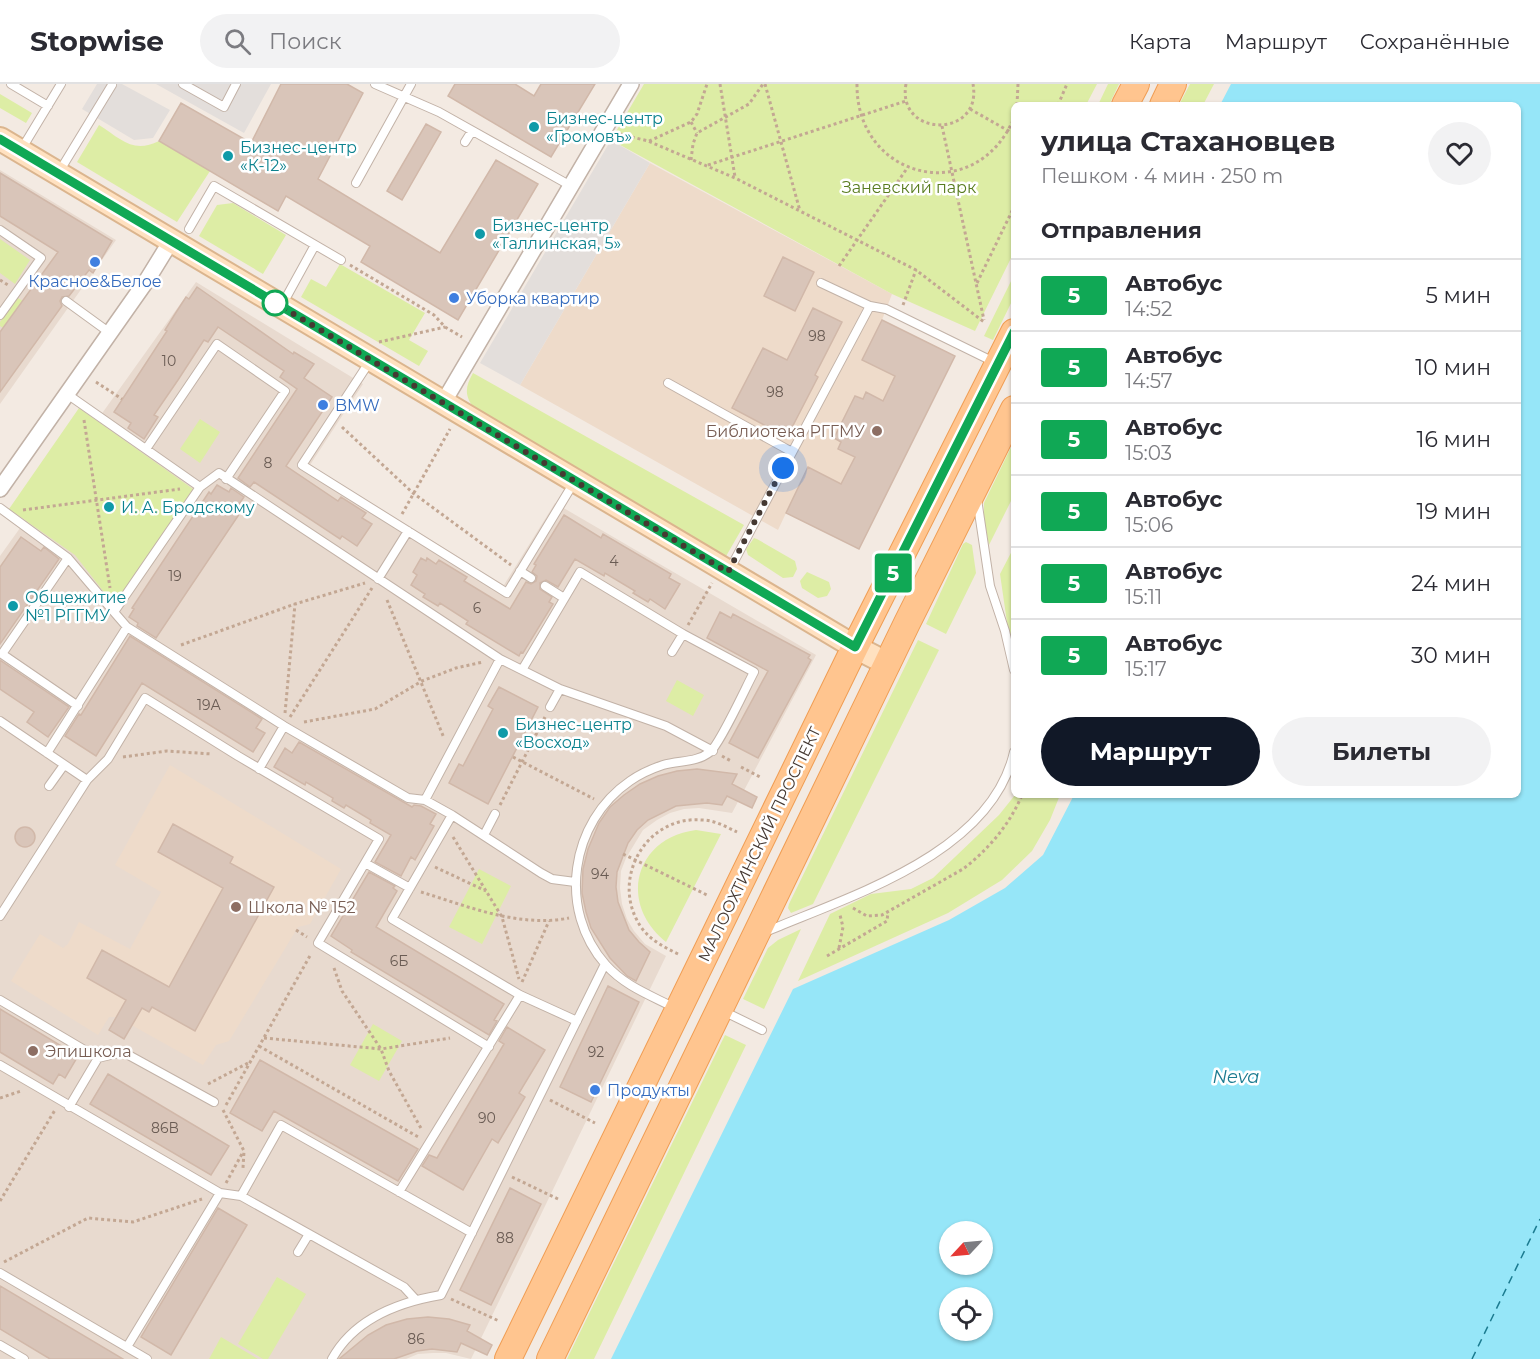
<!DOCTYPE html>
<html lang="ru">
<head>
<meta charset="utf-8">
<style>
	:root { --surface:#fff; --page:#f2f2f3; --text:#2b2b33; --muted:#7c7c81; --line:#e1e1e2; --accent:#111827 }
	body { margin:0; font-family:Montserrat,sans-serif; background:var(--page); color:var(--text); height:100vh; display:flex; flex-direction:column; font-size:22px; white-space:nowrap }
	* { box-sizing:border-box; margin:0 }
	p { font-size:20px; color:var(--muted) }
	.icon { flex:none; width:33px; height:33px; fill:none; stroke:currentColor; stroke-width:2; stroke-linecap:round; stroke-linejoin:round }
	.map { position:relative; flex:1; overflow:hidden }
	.side { position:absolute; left:1011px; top:18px; width:510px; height:696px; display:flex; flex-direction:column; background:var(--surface); border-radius:9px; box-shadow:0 2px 4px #0004 }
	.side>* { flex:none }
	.badge { padding:0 12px; border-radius:4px; font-size:21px; line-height:39px }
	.needle { width:39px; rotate:244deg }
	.controls { position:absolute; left:939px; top:1137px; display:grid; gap:12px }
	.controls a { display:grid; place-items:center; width:54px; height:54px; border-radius:50%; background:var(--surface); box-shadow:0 2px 4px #0004; font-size:30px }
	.you { position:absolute; width:30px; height:30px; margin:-15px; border:4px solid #fff; border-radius:50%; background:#1a73e8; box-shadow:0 0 0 9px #1a73e833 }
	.map>.badge { position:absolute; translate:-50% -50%; box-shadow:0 0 0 3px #fff }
	h2 { padding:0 30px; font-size:22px; line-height:54px }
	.round { display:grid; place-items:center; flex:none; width:63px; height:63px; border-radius:32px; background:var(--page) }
	.summary { display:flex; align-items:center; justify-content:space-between; height:102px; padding:0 30px }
	h1 { font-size:28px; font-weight:700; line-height:45px }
	.primary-button { display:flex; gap:12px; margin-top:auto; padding:12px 30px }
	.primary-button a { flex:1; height:69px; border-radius:36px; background:var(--accent); color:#fff; font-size:24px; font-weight:700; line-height:69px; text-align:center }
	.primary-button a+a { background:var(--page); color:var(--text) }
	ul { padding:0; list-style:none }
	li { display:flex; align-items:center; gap:18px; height:72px; padding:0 30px; border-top:2px solid var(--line) }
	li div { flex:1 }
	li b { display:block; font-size:22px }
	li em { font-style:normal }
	li .badge { min-width:66px; font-weight:700; text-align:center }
	header { display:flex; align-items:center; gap:36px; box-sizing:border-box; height:84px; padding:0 30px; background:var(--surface); border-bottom:2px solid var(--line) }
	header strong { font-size:28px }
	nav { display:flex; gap:33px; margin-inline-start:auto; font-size:21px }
	.search { width:420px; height:54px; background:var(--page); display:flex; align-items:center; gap:15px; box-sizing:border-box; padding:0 21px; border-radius:33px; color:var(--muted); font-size:22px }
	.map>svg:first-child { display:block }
</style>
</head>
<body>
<header>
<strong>Stopwise</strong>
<div class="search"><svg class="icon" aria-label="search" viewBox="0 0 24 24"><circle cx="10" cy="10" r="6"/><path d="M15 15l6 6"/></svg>Поиск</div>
<nav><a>Карта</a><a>Маршрут</a><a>Сохранённые</a></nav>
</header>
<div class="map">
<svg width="1540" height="1275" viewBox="0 0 1540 1275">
	<rect width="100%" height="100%" fill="#f3eae2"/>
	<path fill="#e8dacf" d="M 0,86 L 116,156 L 0,320 Z
		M 196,198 L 363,300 L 310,381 L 504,501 L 555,419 L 816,571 L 732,729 L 699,724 L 684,725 L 670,729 L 657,736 L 643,746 L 626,774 L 621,787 L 620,804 L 622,820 L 627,835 L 634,847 L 645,860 L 666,872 L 471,1275 L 446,1269 L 433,1269 L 418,1270 L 406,1275 L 0,1275 L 0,472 Z"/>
	<path fill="#eedbca" d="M 650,79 L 892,210 L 882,236 L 955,272 L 859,465 L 786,429 L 778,446 L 520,301 Z
		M 170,681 L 341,785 L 310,840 L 298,843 L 229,957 L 216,961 L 203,981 L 117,933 L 109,933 L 98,951 L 11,897 L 40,850 L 63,864 L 68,860 L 79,838 L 130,865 L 161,808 L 115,781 Z"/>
	<path fill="#ddeda5" d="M 644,0 L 1097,0 L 1086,21 L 1014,21 L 1014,168 L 975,247 L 892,210 L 611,56 Z
		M 1108,0 L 1119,0 L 1109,21 L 1098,21 Z
		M 1190,0 L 1214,0 L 1203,21 L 1179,21 Z
		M 0,10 L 32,29 L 26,39 L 0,24 Z
		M 99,41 C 121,55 133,70 159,57 L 210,87 L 177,138 L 77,78 Z
		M 233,119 L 286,151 L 263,190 L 199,152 L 217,121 Z
		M 0,155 L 30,176 L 15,200 L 0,189 Z
		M 340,180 L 425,229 L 409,256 L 428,267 L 419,282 L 301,213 L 311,195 L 326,203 Z
		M 1014,191 L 1014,213 L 993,256 L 984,252 Z
		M 18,214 L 23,217 L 3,244 L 0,242 L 0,238 Z
		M 473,289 L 744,441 L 725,474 L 475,325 C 464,312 465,303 473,289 Z
		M 79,324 L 193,405 L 114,521 L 75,471 L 9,425 Z
		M 200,335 L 220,348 L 200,379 L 180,365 Z
		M 1014,357 L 1014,411 L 989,461 L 984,436 L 984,419 Z
		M 754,454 L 757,455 L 795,477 L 797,485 L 793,493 L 783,494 L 748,471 L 746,465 Z
		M 966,458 L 972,461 L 976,489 L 946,550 L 926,540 L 963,460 Z
		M 1014,463 L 1014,553 L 1009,552 L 1000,490 Z
		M 807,488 L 829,498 L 831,505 L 827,512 L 818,514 L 802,504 L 800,497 Z
		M 918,556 L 939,566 L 813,820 L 791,829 L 788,824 L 789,820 Z
		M 677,596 L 704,611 L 693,632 L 666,617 Z
		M 1015,711 L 1060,711 L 1050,736 L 1032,767 L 1002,796 L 948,829 L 798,897 L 830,830 L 871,810 L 911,805 L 933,794 L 999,731 Z
		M 696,746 L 721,750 L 666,858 C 618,820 634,754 696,746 Z
		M 479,785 L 511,802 L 482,860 L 449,843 Z
		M 801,845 L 764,925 L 743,915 L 768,864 L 778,856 Z
		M 373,940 L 402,957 L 379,997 L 350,981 Z
		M 725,951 L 746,961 L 594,1275 L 567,1275 Z
		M 277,1193 L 306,1210 L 268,1275 L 263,1275 L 238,1260 Z
		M 221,1253 L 258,1275 L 209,1275 Z"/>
	<path fill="#e3dedb" d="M 97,0 L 122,0 L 170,26 L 153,54 L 134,56 L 82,25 Z
		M 156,0 L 271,0 L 244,49 Z
		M 611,56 L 650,79 L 520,301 L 480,279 Z"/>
	<path fill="#96e6f8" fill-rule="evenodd" d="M 1231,0 L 1540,0 L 1540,1275 L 611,1275 L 793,905 L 949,836 L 1005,804 L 1043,771 L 1074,711 L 1518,711 L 1518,21 L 1220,21 ZM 950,1148 L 982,1148 L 982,1180 L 950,1180 ZM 950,1214 L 982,1214 L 982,1246 L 950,1246 Z"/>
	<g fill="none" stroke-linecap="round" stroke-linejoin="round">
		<path stroke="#1c7b90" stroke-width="1.5" stroke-dasharray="8 6" stroke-linecap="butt" d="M 1472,1275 L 1540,1135"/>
	</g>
	<path fill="#d9c5b9" stroke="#d1b8a9" stroke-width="1.5" d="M 281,0 L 347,0 L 363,9 L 318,95 L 440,169 L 496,76 L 538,100 L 458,236 L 361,178 L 370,162 L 286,112 L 278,127 L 159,57 L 181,19 L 251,59 Z
		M 455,0 L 515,0 L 534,12 L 541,0 L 595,0 L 551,73 L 448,12 Z
		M 426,40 L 441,48 L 402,116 L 387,107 Z
		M 0,89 L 112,157 L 93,189 L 89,186 L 69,212 L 62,213 L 60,217 L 62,222 L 0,308 L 0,248 L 58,168 L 0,132 Z
		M 783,173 L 814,188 L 795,227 L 764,212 Z
		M 197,203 L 293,270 L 294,268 L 314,280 L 304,294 L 332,313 L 286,382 L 338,417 L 341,413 L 366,429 L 362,434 L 372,440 L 357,462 L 342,452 L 340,455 L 254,398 L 250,403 L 238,394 L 297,305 L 280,293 L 284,287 L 218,243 L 208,258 L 204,256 L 178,296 L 154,331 L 158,333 L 144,355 L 128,344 L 131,339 L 114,328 L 167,247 L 165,246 L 175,230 L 186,213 L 189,215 Z
		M 813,224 L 842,238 L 815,291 L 818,293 L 787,353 L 732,324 L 763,264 L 787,276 Z
		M 882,236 L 955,272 L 859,465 L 786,429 L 808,383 L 841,400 L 855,373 L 838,365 L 841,358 L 834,354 L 855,312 L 863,315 L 866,308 L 883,317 L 895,292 L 862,276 Z
		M 217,401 L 229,408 L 231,404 L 244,413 L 235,426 L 240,429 L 156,554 L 137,542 L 138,539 L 129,533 L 134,525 L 132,524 L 209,408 L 211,410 Z
		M 564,431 L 601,454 L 603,450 L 671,490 L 669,494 L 680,500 L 665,525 L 650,515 L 648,518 L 633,509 L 635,507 L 605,489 L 604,492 L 575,475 L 558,503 L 546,496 L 540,499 L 540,505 L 552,513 L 549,518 L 553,520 L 523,569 L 521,568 L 519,572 L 466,540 L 468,537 L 440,519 L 438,522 L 423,513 L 425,510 L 411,501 L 417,491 L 413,488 L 421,474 L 426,477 L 427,474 L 436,480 L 439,476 L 467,493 L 464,497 L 510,525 L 526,498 L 531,500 L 536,497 L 537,492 L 532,488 L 536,481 L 534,480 Z
		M 21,453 L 41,467 L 44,463 L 59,475 L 0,560 L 0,483 Z
		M 720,528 L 731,534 L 733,530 L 810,571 L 808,574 L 811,576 L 758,674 L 729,659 L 768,587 L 707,554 Z
		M 130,552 L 262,635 L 256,644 L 265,649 L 253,668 L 142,599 L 96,672 L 65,652 L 79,630 L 81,631 Z
		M 0,576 L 69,623 L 48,653 L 27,638 L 34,628 L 0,605 Z
		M 499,603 L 538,623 L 488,720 L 449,699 L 459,680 L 463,682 L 493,625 L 488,622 Z
		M 299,658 L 412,723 L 414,721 L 421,722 L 436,730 L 430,740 L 434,742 L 424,760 L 415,776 L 411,773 L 401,792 L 375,778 L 391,751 L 370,739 L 371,736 L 346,721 L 344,724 L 332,717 L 333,714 L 306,698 L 305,701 L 274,683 L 285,664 L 292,669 Z
		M 697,685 L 737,690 L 732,700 L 757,713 L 752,724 L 727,712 L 722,721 L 707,719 L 676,722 L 648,736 L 637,746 L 628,759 L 617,788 L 616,803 L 618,818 L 629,846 L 639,858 L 650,868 L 636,897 L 627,892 L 610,874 L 591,844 L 586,828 L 582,809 L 583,785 L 588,765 L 599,739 L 610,723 L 624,711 L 640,700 L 658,692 L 677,687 Z
		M 173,740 L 233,773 L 230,779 L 274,803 L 195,947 L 152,923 L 149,928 L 142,924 L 124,955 L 109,946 L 126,916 L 87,894 L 102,866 L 169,903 L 223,804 L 158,768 Z
		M15 753a10 10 0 1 1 20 0a10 10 0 1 1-20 0Z
		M 369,788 L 395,802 L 393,804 L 397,807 L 376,843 L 504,920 L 494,936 L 497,937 L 489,951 L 351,868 L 352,866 L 331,852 Z
		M 608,902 L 639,918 L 591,1018 L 560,1003 Z
		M 0,925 L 78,972 L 65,994 L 59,990 L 53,1000 L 0,968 Z
		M 507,943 L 545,966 L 519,1009 L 525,1013 L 498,1059 L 492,1055 L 463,1106 L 422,1082 L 429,1071 L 437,1074 L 504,960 L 499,957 Z
		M 260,976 L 418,1065 L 398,1097 L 274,1027 L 262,1047 L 230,1029 Z
		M 108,990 L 229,1062 L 211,1091 L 90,1020 Z
		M 510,1104 L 541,1120 L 491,1221 L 460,1206 Z
		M 218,1124 L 247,1141 L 171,1271 L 141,1253 Z
		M 0,1202 L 123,1275 L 50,1275 L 0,1245 Z
		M 428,1233 L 449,1235 L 470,1241 L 467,1247 L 492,1261 L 487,1271 L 461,1259 L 457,1268 L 432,1265 L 417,1267 L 394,1275 L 339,1275 L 368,1251 L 386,1241 L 407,1235 Z"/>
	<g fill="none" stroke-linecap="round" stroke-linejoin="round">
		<g stroke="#c2b2a7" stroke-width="10">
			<path id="lane" d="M 11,0 L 48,22
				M 183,0 L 224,23 L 236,0
				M 375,0 L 439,28 L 571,102
				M 465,58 L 472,47
				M 21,66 L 61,0
				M 59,88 L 112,1
				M 356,99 L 411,0
				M 189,145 L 214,102 L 341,176
				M 0,146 L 41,174 L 0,231
				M 821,199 L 870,222
				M 66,217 L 110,249
				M 282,221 L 315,161
				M 370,277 L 302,381 L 507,509 L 573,400
				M 668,299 L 792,368
				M 67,310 L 200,403
				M 146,365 L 217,260 L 285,307 L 226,395
				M 977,415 L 990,502 L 1005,547 L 1014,586
				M 0,424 L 68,474 L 114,528
				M 68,474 L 2,570 L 78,622
				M 730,485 L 870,222 L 886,225 L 994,278
				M 520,487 L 531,494
				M 378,495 L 408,447
				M 545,502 L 564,514
				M 672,568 L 683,550
				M 522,586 L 580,488 L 683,550 L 754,588 C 746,603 720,660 710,668 C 696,679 679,676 663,681 C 651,685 640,690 630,697 C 570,738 557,826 606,881 C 625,902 650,911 675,924
				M 550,623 L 560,605
				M 0,637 L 87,696
				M 47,669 L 127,543
				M 259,685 L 284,642
				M 49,702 L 64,681
				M 425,716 L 500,575
				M 452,731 L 392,835 L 520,911 L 577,937
				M 484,751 L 495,730
				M 365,779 L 410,804
				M 575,798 L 552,795 L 541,789 L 452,731 L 425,716 L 408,714 L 284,642 L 127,543 L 114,528 L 200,403 L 219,389 L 500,575 L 560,605 L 666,642 L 713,667
				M 0,832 L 87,696 L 108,675 L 145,614 L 238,672 L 379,755 L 318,859 L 489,963
				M 765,848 C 850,812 991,770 1014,668
				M 0,916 L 98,974 L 69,1023
				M 723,927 L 762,946
				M 98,974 L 123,968 L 214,1018
				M 0,981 L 220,1109
				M 399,1108 L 520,911
				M 241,1112 L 281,1041 L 472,1149
				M 298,1168 L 309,1150
				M 0,1189 L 147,1275
				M 0,1261 L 24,1275
				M 127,1263 L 220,1109 L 241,1112 L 404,1203 L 415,1215
				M 332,1275 C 354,1235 399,1218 441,1211 L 605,880"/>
		</g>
		<g stroke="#c2b2a7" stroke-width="18">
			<path id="street" d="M 443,319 L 631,0
				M 0,405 L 147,196 L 171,157"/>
		</g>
		<g stroke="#dbb58e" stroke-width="26">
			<path id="secondary" d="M 0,55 L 855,563 L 888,580"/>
		</g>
		<g stroke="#f09d53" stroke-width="28">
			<path id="primary" d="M 1125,21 L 1136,0
				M 1163,21 L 1173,0
				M 508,1275 L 855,563 L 1014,248
				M 550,1275 L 907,539 L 1014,325"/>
		</g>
		<path stroke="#c3a793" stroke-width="3" stroke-dasharray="3 3" stroke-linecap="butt" d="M 720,0 L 735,93
			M 765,0 L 800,127
			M 857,0 C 856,96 976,124 1014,34
			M 906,0 C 896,54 983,55 973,0
			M 1017,21 L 1018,0
			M 1058,21 L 1067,0
			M 970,25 L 1014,50
			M 691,38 L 697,49
			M 942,42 L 984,236
			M 620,50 L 648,57 L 735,94 L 916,186 L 984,238
			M 649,57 L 691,38 L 697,30 L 707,0
			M 691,76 L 693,60 L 697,49 L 749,20 L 763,0
			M 708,81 L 906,17
			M 350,181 L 434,231 L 445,243 L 462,253
			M 839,182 L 908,83
			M 0,196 L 8,201
			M 977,199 L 1014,123
			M 903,221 L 916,186
			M 379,258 L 445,243
			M 96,298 L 122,315
			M 84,336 L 110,504
			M 342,343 L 413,409 L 511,481
			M 23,426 L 180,405
			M 402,430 L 450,345
			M 387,516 L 444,654
			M 688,541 L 712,499
			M 181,561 L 295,520 L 365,499
			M 285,629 L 295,520
			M 290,633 L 372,504
			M 304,638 L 375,625 L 422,597 L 456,584 L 483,578
			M 722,672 L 731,677
			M 123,673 L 167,667 L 212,670
			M 513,673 L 594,715
			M 741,683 L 762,694
			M 500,721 L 545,633
			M 453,753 L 502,833 L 519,895
			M 623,770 L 707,811
			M 435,783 L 486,807
			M 421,808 C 467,822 519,844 569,834
			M 853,824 L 867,832 L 882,831 L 963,785 C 988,766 1010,740 1022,711
			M 296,846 L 307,853
			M 839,864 L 843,843 L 840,831
			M 678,870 C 664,863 650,856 641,843 C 609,796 646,731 702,736 C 715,736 726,743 737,748
			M 827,872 L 887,837 L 888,828
			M 334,884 L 342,907 L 381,965 L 389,987 L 422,1046
			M 522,898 L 549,837
			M 264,954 L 381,965 L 450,954
			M 259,962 L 420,1054
			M 208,1000 L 250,978
			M 0,1014 L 21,1007
			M 550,1016 L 595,1039
			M 226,1021 L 311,870
			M 223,1026 L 244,1067 L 243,1084
			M 512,1093 L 558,1115
			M 226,1099 L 243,1068
			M 0,1117 L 55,1026
			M 4,1178 L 88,1134 L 133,1138 L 202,1115
			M 451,1215 L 499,1237"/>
		<use href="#lane" stroke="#fff" stroke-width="8"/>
		<use href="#street" stroke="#fff" stroke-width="15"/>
		<use href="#secondary" stroke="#ffe1c0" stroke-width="22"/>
		<use href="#primary" stroke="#ffc58f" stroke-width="26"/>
	</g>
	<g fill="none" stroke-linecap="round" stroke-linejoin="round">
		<g stroke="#fff" stroke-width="14">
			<path id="line" d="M 0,55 L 855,563 L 1014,248"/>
		</g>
		<use href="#line" stroke="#10a855" stroke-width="9"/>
		<path stroke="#453932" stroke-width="6" stroke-dasharray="0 10.8" d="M 275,219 L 728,488 L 783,384"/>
	</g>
	<g fill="#0f9aa8" stroke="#fff" stroke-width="2">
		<circle cx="534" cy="43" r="6"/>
		<circle cx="228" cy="72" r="6"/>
		<circle cx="480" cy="150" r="6"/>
		<circle cx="109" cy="423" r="6"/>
		<circle cx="13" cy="522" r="6"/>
		<circle cx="503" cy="649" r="6"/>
	</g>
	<g fill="#3f7fe0" stroke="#fff" stroke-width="2">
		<circle cx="95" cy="178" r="6"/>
		<circle cx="454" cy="214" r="6"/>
		<circle cx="323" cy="321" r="6"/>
		<circle cx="595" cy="1006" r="6"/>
	</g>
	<circle fill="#fff" stroke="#10a855" stroke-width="3" cx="275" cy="219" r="12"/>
	<g fill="#8d6e63" stroke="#fff" stroke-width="2">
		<circle cx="877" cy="347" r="6"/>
		<circle cx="236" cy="823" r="6"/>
		<circle cx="33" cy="967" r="6"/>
	</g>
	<g text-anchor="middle" stroke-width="5" stroke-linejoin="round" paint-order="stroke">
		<g font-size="14" fill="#6a5c54">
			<text x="817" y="257">98</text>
			<text x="169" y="282">10</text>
			<text x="775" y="313">98</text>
			<text x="268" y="384">8</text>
			<text x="614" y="482">4</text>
			<text x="175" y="497">19</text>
			<text x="477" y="529">6</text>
			<text x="209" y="626">19А</text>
			<text x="600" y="795">94</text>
			<text x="399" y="882">6Б</text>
			<text x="596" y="973">92</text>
			<text x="487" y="1039">90</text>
			<text x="165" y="1049">86В</text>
			<text x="505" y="1159">88</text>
			<text x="416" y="1260">86</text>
		</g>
		<g font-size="16" fill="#0d838f" stroke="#fff" text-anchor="start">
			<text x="546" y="40">Бизнес-центр<tspan x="546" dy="18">«Громовъ»</tspan></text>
			<text x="240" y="69">Бизнес-центр<tspan x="240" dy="18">«К-12»</tspan></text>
			<text x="492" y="147">Бизнес-центр<tspan x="492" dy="18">«Таллинская, 5»</tspan></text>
			<text x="121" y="429">И. А. Бродскому</text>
			<text x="25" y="519">Общежитие<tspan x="25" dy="18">№1 РГГМУ</tspan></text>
			<text x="515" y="646">Бизнес-центр<tspan x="515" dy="18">«Восход»</tspan></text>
		</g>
		<g font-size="16" fill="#587c20" stroke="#fff">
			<text x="909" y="109">Заневский парк</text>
		</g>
		<g font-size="16" fill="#366cbe" stroke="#fff" text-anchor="start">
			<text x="95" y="203" text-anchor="middle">Красное&amp;Белое</text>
			<text x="466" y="220">Уборка квартир</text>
			<text x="335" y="327">BMW</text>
			<text x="607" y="1012">Продукты</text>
		</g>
		<g font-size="16" fill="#785e54" stroke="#fff" text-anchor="start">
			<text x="865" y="353" text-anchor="end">Библиотека РГГМУ</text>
			<text x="248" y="829">Школа № 152</text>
			<text x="45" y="973">Эпишкола</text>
		</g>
		<g font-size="16" fill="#453932" stroke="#fff">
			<text transform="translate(759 760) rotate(-64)" y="6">МАЛООХТИНСКИЙ ПРОСПЕКТ</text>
		</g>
		<g font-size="18" font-style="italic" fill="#1c7b90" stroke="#fff">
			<text x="1236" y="999">Neva</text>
		</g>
	</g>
</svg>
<div class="controls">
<a><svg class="needle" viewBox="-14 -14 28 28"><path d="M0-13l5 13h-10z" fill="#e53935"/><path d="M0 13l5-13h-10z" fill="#7c7c81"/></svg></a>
<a><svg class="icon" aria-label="locate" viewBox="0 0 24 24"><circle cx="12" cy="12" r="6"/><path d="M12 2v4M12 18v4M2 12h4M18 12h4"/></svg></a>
</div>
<div class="you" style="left:783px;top:384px"></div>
<b class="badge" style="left:893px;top:489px;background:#10a855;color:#fff">5</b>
<section class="side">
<div class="summary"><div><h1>улица Стахановцев</h1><p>Пешком · 4 мин · 250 m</p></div><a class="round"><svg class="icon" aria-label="heart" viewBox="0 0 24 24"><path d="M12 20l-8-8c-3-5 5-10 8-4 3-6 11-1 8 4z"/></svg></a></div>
<h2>Отправления</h2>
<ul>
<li><span class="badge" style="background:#10a855;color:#fff">5</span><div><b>Автобус</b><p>14:52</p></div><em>5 мин</em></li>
<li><span class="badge" style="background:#10a855;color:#fff">5</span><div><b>Автобус</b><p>14:57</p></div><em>10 мин</em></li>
<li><span class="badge" style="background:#10a855;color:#fff">5</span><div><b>Автобус</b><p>15:03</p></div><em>16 мин</em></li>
<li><span class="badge" style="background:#10a855;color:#fff">5</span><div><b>Автобус</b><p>15:06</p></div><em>19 мин</em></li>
<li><span class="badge" style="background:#10a855;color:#fff">5</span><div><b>Автобус</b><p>15:11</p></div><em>24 мин</em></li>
<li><span class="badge" style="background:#10a855;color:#fff">5</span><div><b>Автобус</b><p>15:17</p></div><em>30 мин</em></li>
</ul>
<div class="primary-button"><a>Маршрут</a><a>Билеты</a></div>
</section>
</div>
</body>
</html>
